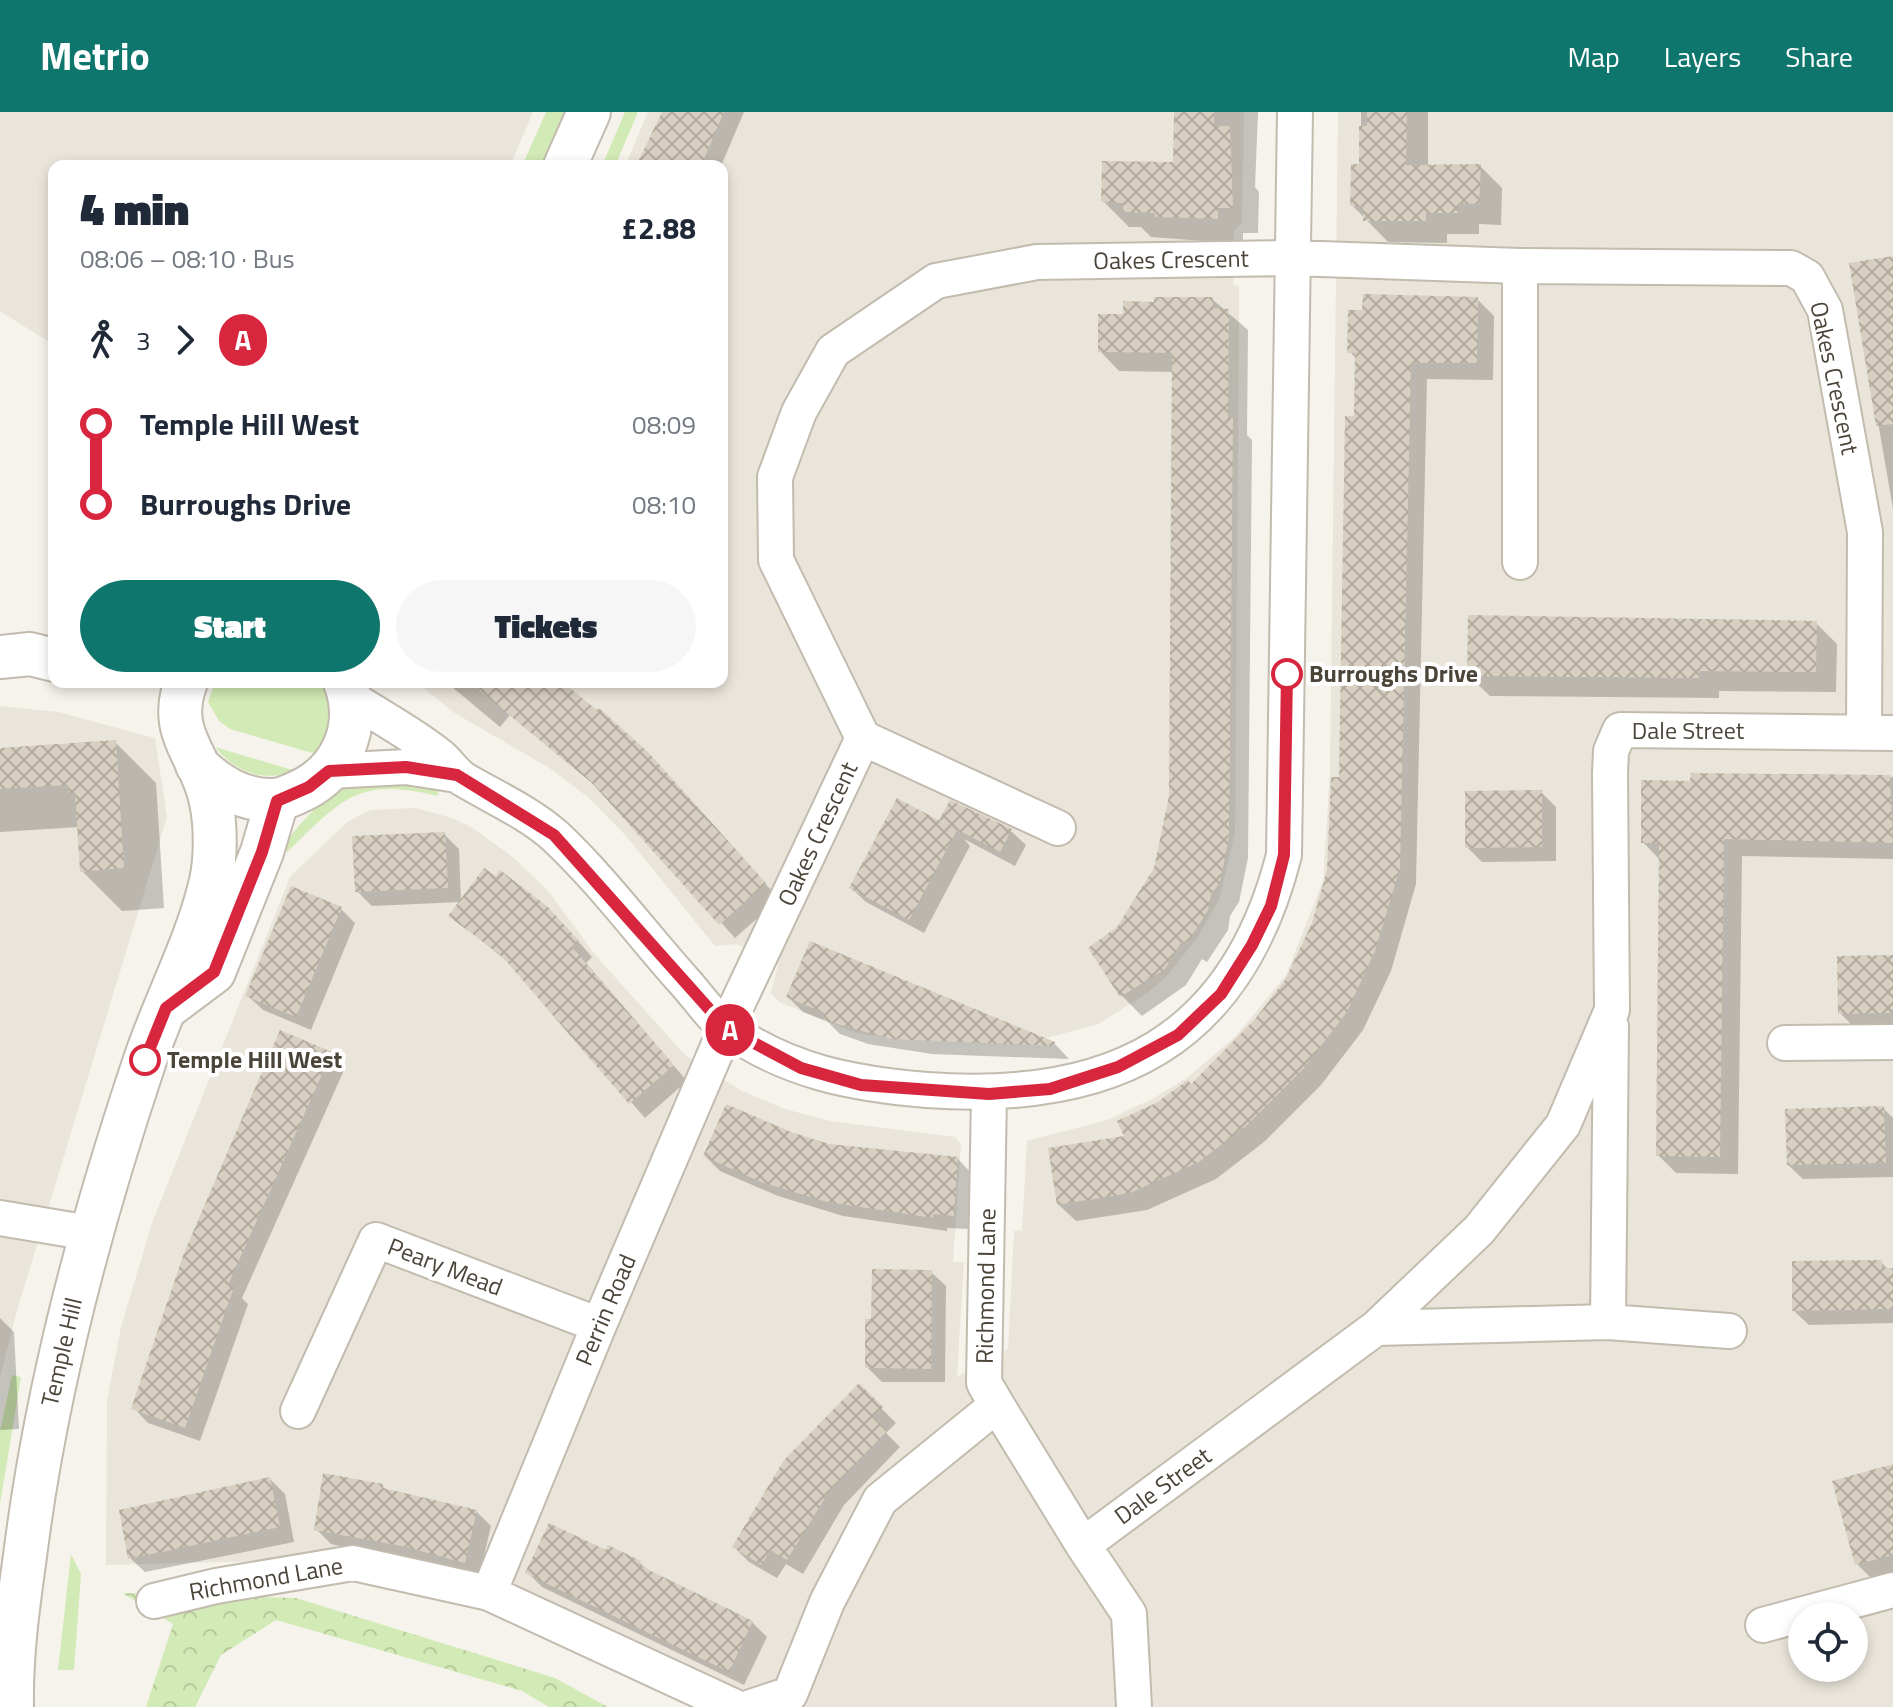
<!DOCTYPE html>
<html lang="en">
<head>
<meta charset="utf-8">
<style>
	:root { --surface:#fff; --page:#f6f6f7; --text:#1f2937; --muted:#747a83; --accent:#0f766e }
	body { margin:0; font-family:"Titillium Web",sans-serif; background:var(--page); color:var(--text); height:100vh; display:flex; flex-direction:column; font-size:30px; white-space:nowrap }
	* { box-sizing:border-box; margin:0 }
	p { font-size:26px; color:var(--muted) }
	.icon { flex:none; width:44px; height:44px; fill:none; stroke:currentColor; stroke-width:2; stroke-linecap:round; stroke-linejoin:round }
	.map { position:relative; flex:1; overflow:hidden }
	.details { position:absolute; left:48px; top:48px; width:680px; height:528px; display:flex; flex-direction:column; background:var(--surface); border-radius:16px; box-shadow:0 4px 12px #0003 }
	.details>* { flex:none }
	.badge { padding:0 16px; border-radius:26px; font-size:28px; line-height:52px }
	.controls { position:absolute; left:1788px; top:1490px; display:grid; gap:16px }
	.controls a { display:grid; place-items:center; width:80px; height:80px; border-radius:50%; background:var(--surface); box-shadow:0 4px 12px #0003; font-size:40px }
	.map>.badge { position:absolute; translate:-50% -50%; box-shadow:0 0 0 4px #fff }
	.legs { display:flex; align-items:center; gap:12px; height:88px; padding:0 32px; font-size:26px }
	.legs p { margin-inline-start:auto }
	.overview { display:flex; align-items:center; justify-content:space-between; height:136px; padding:0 32px }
	h1 { font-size:44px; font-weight:800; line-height:60px }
	.cta { display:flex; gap:16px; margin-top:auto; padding:16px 32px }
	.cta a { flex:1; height:92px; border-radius:48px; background:var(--accent); color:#fff; font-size:32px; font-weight:800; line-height:92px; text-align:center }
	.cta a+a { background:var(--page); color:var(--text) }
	ul { padding:0 32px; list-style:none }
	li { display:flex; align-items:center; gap:28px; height:80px; font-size:30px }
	li i { display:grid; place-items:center; width:12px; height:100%; margin:0 10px; background:currentColor }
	li i::after { content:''; width:20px; height:20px; margin:-10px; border:6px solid; border-radius:50%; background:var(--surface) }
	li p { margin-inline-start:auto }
	li:first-child i { background:linear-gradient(#0000 50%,currentColor 0) }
	li:last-child i { background:linear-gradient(currentColor 50%,#0000 0) }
	header { display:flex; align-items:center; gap:48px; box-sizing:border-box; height:112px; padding:0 40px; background:var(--accent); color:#fff }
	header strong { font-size:38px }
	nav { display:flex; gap:44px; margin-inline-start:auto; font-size:28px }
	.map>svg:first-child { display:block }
</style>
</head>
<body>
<header>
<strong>Metrio</strong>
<nav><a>Map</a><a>Layers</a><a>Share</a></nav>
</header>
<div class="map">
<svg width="1893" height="1595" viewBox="0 0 1893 1595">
	<defs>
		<pattern id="forest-crowns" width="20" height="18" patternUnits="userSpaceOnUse" patternTransform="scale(2)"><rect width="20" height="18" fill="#d2eab5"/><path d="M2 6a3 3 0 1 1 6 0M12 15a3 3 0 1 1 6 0" fill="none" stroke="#b6ca9c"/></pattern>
		<pattern id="building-cross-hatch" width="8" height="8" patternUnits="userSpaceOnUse" patternTransform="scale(2)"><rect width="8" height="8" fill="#d8cfc1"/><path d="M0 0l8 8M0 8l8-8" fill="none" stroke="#b1aa9e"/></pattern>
	</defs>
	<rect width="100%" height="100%" fill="#f6f3ec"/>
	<path fill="#eae5da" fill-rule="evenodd" d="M 0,0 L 533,0 L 510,54 L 54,54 L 54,233 L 0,199 Z
		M 648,0 L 1244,0 L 1242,110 L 1234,120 L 1233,172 L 1239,174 L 1239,211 L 1235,720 L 1219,788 L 1197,826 L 1167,864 L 1146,882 L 1098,912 L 1028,931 L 889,926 L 857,921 L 779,890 L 771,881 L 778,853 L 737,832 L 715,834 L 626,724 L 588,685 L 548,655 L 456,602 L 416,570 L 722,570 L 722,54 L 625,54 Z
		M 1338,0 L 1893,0 L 1893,1595 L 718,1595 L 576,1525 L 309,1448 L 106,1453 L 107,1288 L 121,1215 L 152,1111 L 290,765 L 347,710 L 371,698 L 415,696 L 452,706 L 471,715 L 514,746 L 548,779 L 597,845 L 685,943 L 742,979 L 785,997 L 830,1009 L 955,1025 L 961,1032 L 953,1150 L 964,1150 L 957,1265 L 1008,1237 L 1014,1119 L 1022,1118 L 1027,1029 L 1107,1008 L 1154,986 L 1188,965 L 1237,923 L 1286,863 L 1323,769 L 1330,658 ZM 1802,1504 L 1854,1504 L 1854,1556 L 1802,1556 Z
		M 0,594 L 58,600 L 155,626 L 167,705 L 16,1202 L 0,1265 Z"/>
	<path fill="#d2eab5" d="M 546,0 L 565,0 L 542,54 L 522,54 Z
		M 625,0 L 638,0 L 615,54 L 602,54 Z
		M 215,570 L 325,570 C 333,598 332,617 319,643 L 230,617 L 219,609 L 208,590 Z
		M 215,635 L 296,659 C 262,670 238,662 215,635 Z
		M 374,666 L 441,675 L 437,684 C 356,664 341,689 287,740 L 281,736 C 308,701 330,677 374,666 Z
		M 12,1263 L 21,1265 L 0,1392 L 0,1319 Z
		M 71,1442 L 81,1462 L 74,1558 L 58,1558 Z"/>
	<path fill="url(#forest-crowns)" d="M 122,1481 L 296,1486 L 555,1566 L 608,1595 L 549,1595 L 522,1579 L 276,1508 L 221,1543 L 195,1595 L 146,1595 L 173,1512 Z"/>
	<path fill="#0003" d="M 663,0 L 744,0 L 721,54 L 638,54 Z
		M 1177,0 L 1258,0 L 1255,75 L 1259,80 L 1258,121 L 1243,121 L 1243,132 L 1151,125 L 1141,115 L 1129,115 L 1103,89 L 1175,52 Z
		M 1361,0 L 1428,0 L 1428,55 L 1480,54 L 1502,76 L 1501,113 L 1479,112 L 1479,122 L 1447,122 L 1447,131 L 1388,130 L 1352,93 L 1361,54 Z
		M 1893,146 L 1893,397 L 1851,153 Z
		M 1212,187 L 1248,218 L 1247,323 L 1252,328 L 1248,746 L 1239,790 L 1230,804 L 1228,818 L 1207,850 L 1202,847 L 1186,873 L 1142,904 L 1122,884 L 1091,836 L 1118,816 L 1156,757 L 1171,684 L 1174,260 L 1119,259 L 1100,239 L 1125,204 L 1156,192 Z
		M 1477,187 L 1494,204 L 1493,268 L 1427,267 L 1416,772 L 1391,859 L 1363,918 L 1321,973 L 1264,1030 L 1216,1067 L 1147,1098 L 1076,1109 L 1058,1092 L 1126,1025 L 1192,974 L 1256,909 L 1287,869 L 1314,812 L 1329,759 L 1341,667 L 1356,306 L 1357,247 L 1350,240 Z
		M 1816,511 L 1837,532 L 1836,580 L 1719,579 L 1719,586 L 1490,584 L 1469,564 Z
		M 446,570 L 558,570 L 662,657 L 779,787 L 735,826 L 603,680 L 510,603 L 500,615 Z
		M 115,630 L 156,671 L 164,796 L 122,799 L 82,759 L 79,715 L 0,720 L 0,638 Z
		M 1851,664 L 1893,665 L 1893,747 L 1742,744 L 1738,1062 L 1676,1061 L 1658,1043 L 1661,749 L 1643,730 L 1692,671 Z
		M 1541,680 L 1556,695 L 1556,749 L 1482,750 L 1467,735 Z
		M 951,691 L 1011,719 L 1026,733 L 1015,754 L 964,727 L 970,734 L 924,821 L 866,790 L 851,776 L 948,714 L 942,708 Z
		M 444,722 L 459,737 L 461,789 L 563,812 L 592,845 L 586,851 L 687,969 L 645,1006 L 512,853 L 451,804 L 461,790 L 372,794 L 357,779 Z
		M 340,796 L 355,811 L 311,918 L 263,898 L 248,884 Z
		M 1893,845 L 1893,915 L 1855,916 L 1840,901 Z
		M 788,885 L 1054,931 L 1069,947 L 932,942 L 868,932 L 840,922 L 828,910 L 803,900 Z
		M 331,942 L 345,956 L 242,1186 L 248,1192 L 200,1329 L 148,1311 L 134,1296 Z
		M 1883,996 L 1893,1006 L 1893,1065 L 1803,1067 L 1788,1053 Z
		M 791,1022 L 828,1033 L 958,1047 L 972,1062 L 968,1117 L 947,1116 L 947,1119 L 843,1104 L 778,1084 L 720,1059 L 705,1044 Z
		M 1881,1150 L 1893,1162 L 1893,1211 L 1809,1213 L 1794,1199 Z
		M 931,1160 L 946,1174 L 945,1270 L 882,1270 L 867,1255 L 873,1209 Z
		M 0,1206 L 14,1220 L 19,1317 L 0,1318 Z
		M 859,1274 L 896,1311 L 886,1321 L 900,1335 L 844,1393 L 803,1462 L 786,1452 L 777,1466 L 749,1450 L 734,1435 Z
		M 1893,1354 L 1893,1479 L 1886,1481 L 1857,1452 Z
		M 270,1367 L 285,1382 L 294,1430 L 145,1460 L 130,1446 Z
		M 382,1374 L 388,1379 L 476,1399 L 491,1414 L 479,1465 L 331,1432 L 316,1417 Z
		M 607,1441 L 640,1451 L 650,1460 L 752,1510 L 767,1525 L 744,1573 L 542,1475 L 527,1460 Z"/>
	<path fill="url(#building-cross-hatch)" d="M 662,0 L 724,0 L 701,54 L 636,54 Z
		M 1174,0 L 1214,0 L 1214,14 L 1230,14 L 1233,96 L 1218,96 L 1218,107 L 1155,105 L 1155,101 L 1123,100 L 1123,91 L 1101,90 L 1102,49 L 1173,50 Z
		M 1367,0 L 1407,0 L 1406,53 L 1481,52 L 1479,92 L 1458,91 L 1458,101 L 1426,101 L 1426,109 L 1363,109 L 1363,94 L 1350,94 L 1351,52 L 1359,52 L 1359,14 L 1367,14 Z
		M 1893,144 L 1893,312 L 1876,314 L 1849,151 Z
		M 1363,182 L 1478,185 L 1477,251 L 1411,251 L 1400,756 L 1375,839 L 1347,900 L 1304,956 L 1247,1013 L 1199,1050 L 1130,1081 L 1057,1093 L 1048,1036 L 1124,1024 L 1117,1009 L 1156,991 L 1188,968 L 1191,972 L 1255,907 L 1285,868 L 1312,811 L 1327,758 L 1331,665 L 1339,665 L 1345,304 L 1354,304 L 1355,241 L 1347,241 L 1348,198 L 1362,198 Z
		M 1154,185 L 1213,185 L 1213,196 L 1229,197 L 1228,306 L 1233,306 L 1229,725 L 1220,770 L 1211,783 L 1208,798 L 1187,832 L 1182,829 L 1165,857 L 1120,885 L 1088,836 L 1117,815 L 1154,756 L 1169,684 L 1172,241 L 1098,240 L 1098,202 L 1123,202 L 1123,189 L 1154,190 Z
		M 1468,503 L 1817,509 L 1816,560 L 1699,559 L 1699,566 L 1467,564 Z
		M 469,570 L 562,570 L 597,598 L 599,596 L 648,640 L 766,771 L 719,813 L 592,671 Z
		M 116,628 L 124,756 L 80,760 L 75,682 L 69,683 L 68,673 L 0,677 L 0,636 Z
		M 1691,661 L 1890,663 L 1893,731 L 1724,727 L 1720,1045 L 1656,1044 L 1659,731 L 1641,731 L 1641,668 L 1690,669 Z
		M 1542,678 L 1542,735 L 1465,736 L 1465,679 Z
		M 897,686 L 957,718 L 909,808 L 849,776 Z
		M 950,688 L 1012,717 L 1000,740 L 939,708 Z
		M 445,720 L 448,776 L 355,780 L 352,724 Z
		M 484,756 L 496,764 L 500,758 L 548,795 L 579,829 L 572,835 L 674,953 L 629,992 L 501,843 L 448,804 Z
		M 291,774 L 342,795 L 296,905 L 245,884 Z
		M 810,829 L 1055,930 L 1054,934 L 891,927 L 823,908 L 825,901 L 786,885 Z
		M 1893,843 L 1893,901 L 1838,902 L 1837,844 Z
		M 280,918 L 332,940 L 228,1173 L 234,1175 L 185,1316 L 131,1297 L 184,1141 Z
		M 726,992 L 791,1020 L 829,1032 L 958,1045 L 954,1104 L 933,1102 L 933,1106 L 827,1090 L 761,1070 L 703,1044 Z
		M 1884,994 L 1886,1051 L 1787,1053 L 1785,997 Z
		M 1882,1148 L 1882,1156 L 1893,1156 L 1893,1197 L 1792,1199 L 1792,1149 Z
		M 872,1157 L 932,1158 L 931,1257 L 865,1256 L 865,1207 L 871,1207 Z
		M 859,1271 L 883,1295 L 873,1305 L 887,1319 L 830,1378 L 787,1448 L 770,1438 L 762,1453 L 732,1435 L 784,1348 Z
		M 1893,1352 L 1893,1443 L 1855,1453 L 1832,1369 Z
		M 323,1361 L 383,1372 L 383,1376 L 477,1398 L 465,1451 L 402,1434 L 314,1418 Z
		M 270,1365 L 280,1415 L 128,1447 L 119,1398 Z
		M 549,1411 L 606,1438 L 608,1433 L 641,1449 L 639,1453 L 753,1509 L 729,1560 L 525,1461 Z"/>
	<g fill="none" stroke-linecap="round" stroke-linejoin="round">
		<g stroke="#c2bbae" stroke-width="38">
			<path id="minor" d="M 1520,450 L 1520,154
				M 351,586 C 380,605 414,623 441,645 C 449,652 454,661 463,667 C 493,685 528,700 555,724 C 601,767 641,821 683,868 C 697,883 711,905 728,917 C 789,960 854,972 927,978 C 1112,991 1236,931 1284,743 L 1295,0
				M 863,626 L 1058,716
				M 329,659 L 406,655 L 457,663
				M 1785,931 L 1893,930
				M 0,1106 L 90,1121
				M 1608,1210 L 1729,1219
				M 1376,1216 L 1608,1210 L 1611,914
				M 997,1293 L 1083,1433 L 1376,1216 L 1479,1118 L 1563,1013 L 1612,898 L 1610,662 L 1611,639 L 1620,618 L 1893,621
				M 298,1299 L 376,1128 L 599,1213
				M 1083,1433 L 1129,1502 L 1134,1595
				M 489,1481 L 599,1213 L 726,916 L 863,626 L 776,448 L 775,365 L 799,300 L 833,239 L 936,169 L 1037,150 L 1293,146 L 1520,154 L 1791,156 L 1807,165 L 1825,198 L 1865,420 L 1864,621
				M 154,1489 L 216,1474 L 353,1451 L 489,1481 L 735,1595
				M 1763,1513 L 1893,1478
				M 751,1595 L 790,1582 L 827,1490 L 880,1388 L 997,1293 L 984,1271 L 989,982"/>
		</g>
		<g stroke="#c2bbae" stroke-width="46">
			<path id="tertiary" d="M 565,54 L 589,0
				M 0,545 L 30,542 L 54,548
				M 197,653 C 217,673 243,689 273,688 C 281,688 289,684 296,681 C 341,662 362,616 345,570
				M 166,896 L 214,860 L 262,740 L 277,689
				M 12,1595 C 11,1544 18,1494 25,1444 C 46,1276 90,1112 144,951 C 164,890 197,831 211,769 C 216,746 216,713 211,690 C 203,644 166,623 186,570"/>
		</g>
		<use href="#minor" stroke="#fff" stroke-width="34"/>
		<use href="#tertiary" stroke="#fff" stroke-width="42"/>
	</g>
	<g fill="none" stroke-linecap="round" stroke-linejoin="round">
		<g stroke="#fff" stroke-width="18">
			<path id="line-1" d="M 145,948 L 166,896 L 214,860 L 262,740 L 277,689 L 309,675 L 329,659 L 406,655 L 457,663 L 554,723 L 726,916 L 801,956 L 861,973 L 989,982 L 1050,977 L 1118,955 L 1178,923 L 1221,882 L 1252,833 L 1271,794 L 1284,743 L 1287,562"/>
		</g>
		<use href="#line-1" stroke="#d7263d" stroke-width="12"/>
	</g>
	<g fill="#fff" stroke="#d7263d" stroke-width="4">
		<circle cx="1287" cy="562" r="14"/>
		<circle cx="145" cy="948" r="14"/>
	</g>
	<g text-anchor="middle" stroke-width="8" stroke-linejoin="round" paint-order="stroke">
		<g font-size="24" fill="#4b4439" stroke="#fff">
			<text transform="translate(1171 148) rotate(-1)" y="8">Oakes Crescent</text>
			<text transform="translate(1834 266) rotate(78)" y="8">Oakes Crescent</text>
			<text x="1688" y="627">Dale Street</text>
			<text transform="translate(818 722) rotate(-65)" y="8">Oakes Crescent</text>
			<text transform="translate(445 1155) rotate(21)" y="8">Peary Mead</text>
			<text transform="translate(986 1174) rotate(-89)" y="8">Richmond Lane</text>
			<text transform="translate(606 1198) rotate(-67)" y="8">Perrin Road</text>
			<text transform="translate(62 1240) rotate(-77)" y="8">Temple Hill</text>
			<text transform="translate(1163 1374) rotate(-36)" y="8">Dale Street</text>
			<text transform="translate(266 1467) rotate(-10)" y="8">Richmond Lane</text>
		</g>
		<g font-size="24" font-weight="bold" fill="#4b4439" stroke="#fff" text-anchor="start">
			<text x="1309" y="570">Burroughs Drive</text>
			<text x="167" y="956">Temple Hill West</text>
		</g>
	</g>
</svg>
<div class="controls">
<a><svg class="icon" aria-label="locate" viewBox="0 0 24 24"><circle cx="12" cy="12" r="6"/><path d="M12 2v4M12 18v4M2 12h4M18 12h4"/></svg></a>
</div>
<b class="badge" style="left:730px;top:918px;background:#d7263d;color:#fff">A</b>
<section class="details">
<div class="overview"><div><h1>4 min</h1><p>08:06 – 08:10 · Bus</p></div><b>£2.88</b></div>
<div class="legs"><svg class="icon" aria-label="walk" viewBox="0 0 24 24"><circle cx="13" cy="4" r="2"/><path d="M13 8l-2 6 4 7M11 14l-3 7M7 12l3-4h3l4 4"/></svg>3<svg class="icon" aria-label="forward" viewBox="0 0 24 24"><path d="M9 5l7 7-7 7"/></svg><b class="badge" style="background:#d7263d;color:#fff">A</b></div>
<ul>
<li><i style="color:#d7263d"></i><b>Temple Hill West</b><p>08:09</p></li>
<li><i style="color:#d7263d"></i><b>Burroughs Drive</b><p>08:10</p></li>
</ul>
<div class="cta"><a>Start</a><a>Tickets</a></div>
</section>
</div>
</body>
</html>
